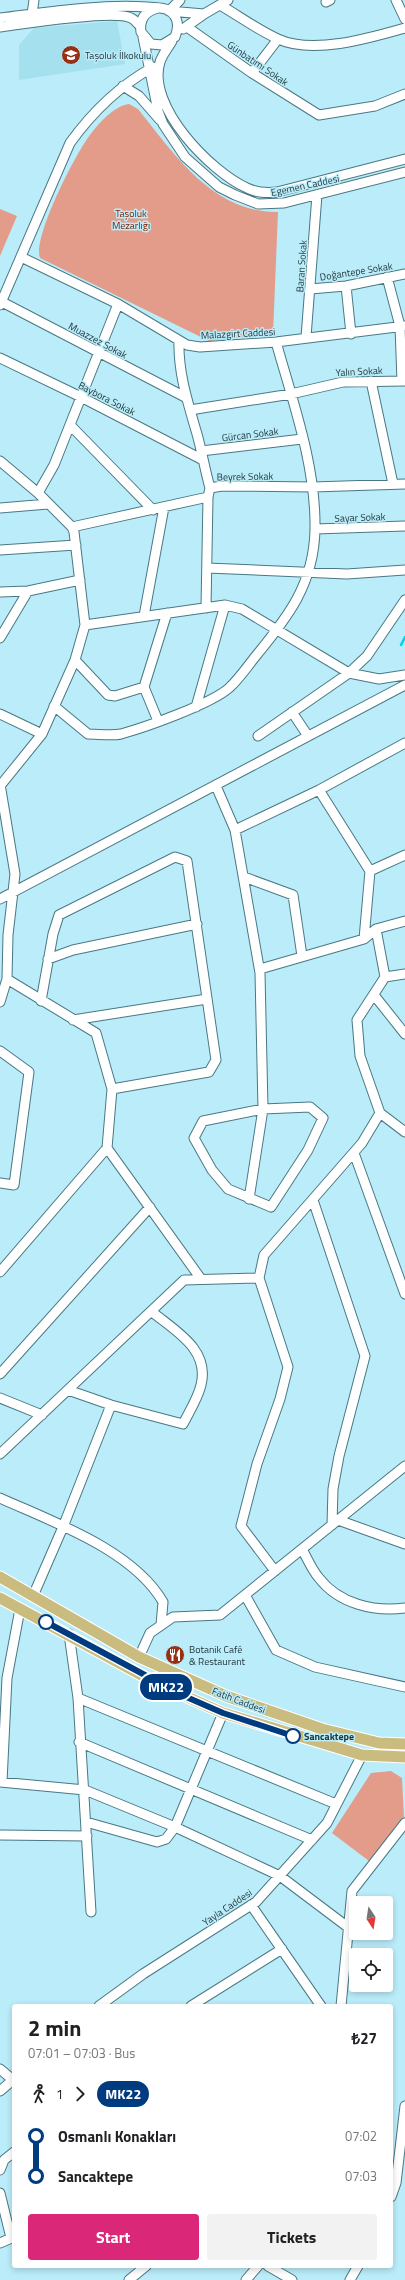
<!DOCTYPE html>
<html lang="en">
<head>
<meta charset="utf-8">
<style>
	:root { --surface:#fff; --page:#f2f2f2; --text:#202124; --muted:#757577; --accent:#db2777 }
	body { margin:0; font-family:"Titillium Web",sans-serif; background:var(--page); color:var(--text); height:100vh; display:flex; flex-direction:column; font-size:15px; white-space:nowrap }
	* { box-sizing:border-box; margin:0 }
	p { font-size:13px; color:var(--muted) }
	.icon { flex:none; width:22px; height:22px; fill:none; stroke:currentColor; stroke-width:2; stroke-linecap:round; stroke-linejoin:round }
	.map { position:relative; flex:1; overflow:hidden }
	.sheet { position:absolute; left:12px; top:2004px; width:381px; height:264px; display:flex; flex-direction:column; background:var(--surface); border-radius:4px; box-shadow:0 2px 6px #0003 }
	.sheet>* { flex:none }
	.badge { padding:0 8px; border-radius:13px; font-size:14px; line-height:26px }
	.needle { width:26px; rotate:168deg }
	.buttons { position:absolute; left:349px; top:1896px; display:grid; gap:8px }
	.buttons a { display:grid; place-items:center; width:44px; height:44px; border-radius:4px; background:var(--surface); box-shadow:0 2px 6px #0003; font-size:20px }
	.map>.badge { position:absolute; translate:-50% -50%; box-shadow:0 0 0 2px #fff }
	.legs { display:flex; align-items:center; gap:6px; height:44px; padding:0 16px; font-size:13px }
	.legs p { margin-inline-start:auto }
	.head { display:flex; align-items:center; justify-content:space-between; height:68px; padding:0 16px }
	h1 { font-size:22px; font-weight:700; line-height:30px }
	.button { display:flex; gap:8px; margin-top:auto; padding:8px 16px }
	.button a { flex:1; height:46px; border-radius:4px; background:var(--accent); color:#fff; font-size:16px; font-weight:700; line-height:46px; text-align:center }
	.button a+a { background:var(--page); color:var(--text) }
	ul { padding:0 16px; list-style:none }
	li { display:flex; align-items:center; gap:14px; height:40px; font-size:15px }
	li i { display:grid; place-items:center; width:6px; height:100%; margin:0 5px; background:currentColor }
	li i::after { content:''; width:10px; height:10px; margin:-5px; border:3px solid; border-radius:50%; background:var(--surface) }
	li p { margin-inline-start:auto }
	li:first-child i { background:linear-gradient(#0000 50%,currentColor 0) }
	li:last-child i { background:linear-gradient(currentColor 50%,#0000 0) }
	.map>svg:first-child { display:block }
</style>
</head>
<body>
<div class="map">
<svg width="405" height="2280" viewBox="0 0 405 2280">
	<rect width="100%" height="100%" fill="#baecf9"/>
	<path fill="#a5e0ee" d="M 117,21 L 125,64 L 19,80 L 19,45 L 34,28 Z"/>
	<path fill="#e39c8a" d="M 129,104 L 138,109 C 175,155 213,213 278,212 L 273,334 L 209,341 L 40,258 C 32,238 78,148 93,131 C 102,120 115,106 129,104 Z
		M 0,209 L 17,216 L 0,256 Z
		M 391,1771 L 402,1778 L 404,1818 L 369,1861 L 332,1833 L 371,1773 Z"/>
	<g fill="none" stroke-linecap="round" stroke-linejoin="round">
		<path stroke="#00d1f4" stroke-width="2.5" d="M 401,645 L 405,637"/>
		<g stroke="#497884" stroke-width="11">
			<path id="minor" d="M 396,0 L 405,19
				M 326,2 L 330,0
				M 220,5 C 239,16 258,30 278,39 C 313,55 370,38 405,28
				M 169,11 L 204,14 L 183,29
				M 169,11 L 180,0
				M 32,14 L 34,0
				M 204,14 L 228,0
				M 0,18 C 49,12 98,4 147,7 C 154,8 162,7 168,10 C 179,16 179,27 175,37 L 162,45 L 151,44 L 141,32 C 139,19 145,11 158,8
				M 0,27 C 23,24 114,9 131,18 C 134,19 138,24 140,26
				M 187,27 L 252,73 L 319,115 L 375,106 L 405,94
				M 143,37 L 158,111 L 163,124 L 185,157 L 219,187 L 235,195 L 258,204 L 284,203 L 405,172
				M 172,41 C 168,48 162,55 160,62 C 146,106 211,172 247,188 C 257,193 266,193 277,192 L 405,159
				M 252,73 L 278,39
				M 123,86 L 139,96 L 160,120
				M 21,257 L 118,304 L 187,345 L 200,347 L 276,342 L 405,326
				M 387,277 L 400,326 L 402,381
				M 346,286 L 351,334
				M 310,289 L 346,286 L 405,274
				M 2,302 L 185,397
				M 0,305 L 70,143 C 93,111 119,86 153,67
				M 306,337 L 317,195
				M 179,341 C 178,373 188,403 197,434 C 202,452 205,470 210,488
				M 0,358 L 81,397 L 203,460
				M 371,381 L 393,484
				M 190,410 L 291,394 L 343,382 L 405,381
				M 70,425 L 153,510
				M 201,451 L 302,439
				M 0,461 L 38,493 L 72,527 L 74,532 L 85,625 L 75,660 L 42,734 L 0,786
				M 38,493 L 54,465 L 118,304
				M 0,508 L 48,504
				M 72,527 L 208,497 L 210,488 L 222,486 L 313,487 L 405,484
				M 315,529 L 405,526
				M 0,550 L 76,545
				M 207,568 L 347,574 L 405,570
				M 0,592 L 28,591 L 80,580
				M 206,608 L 208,497
				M 144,616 L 164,507
				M 85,625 L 225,605 L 242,609 L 349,673 L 379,679 L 405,675
				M 0,638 L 28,591
				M 75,660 L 108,695 L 115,696 L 144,687
				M 54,706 L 88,734 C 98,734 111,736 121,734 C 146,727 211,704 229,688 C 239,679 247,667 255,657 C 288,617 314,584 315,529 C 316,466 293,402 276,342
				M 196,707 L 225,605
				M 292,712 L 308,736
				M 0,714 L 42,734
				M 158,721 L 144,687 L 167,613
				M 258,736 L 349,673 L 367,656 L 405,600
				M 0,784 L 15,874 L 8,935 L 7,979 L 0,1002
				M 216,786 L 235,830 L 260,973 L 263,1109 L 249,1199
				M 319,790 L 370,871 L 364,939
				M 235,830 L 319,790 L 405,743
				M 370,871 L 405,855
				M 244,877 L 293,895 L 302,956
				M 0,899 L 405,685
				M 376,929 L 385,977
				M 48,959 L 73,950 L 197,924
				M 260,969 L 364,939 L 376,929 L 405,921
				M 7,979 L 96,1033 L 112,1089 L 107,1148 L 201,1279
				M 374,995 L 405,1034
				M 41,1001 L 53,934 L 59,915 L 175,857 L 187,861 L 216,1060 L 209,1072 L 112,1089
				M 73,1020 L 207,999
				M 0,1051 L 29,1072 L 14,1185 L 0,1183
				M 310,1107 L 323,1118 L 308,1150 L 271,1207 L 228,1189 L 212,1170 L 194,1138 L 203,1121 L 263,1109 Z
				M 380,1113 L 405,1132
				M 354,1153 L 405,1294
				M 313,1200 L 365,1356 L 339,1456 L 333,1489 L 332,1525
				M 0,1272 L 107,1148
				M 259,1278 L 288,1367 L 280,1399 L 257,1464 L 241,1526 L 275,1571
				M 0,1374 L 150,1207
				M 68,1390 L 111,1405 L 183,1424 C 189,1412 198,1398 201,1385 C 210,1349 175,1331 151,1311
				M 0,1398 L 42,1415
				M 0,1454 L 184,1280 L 259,1278 L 264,1255 L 362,1143 L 380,1113 L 360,1056 L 357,1020 L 385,977 L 405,974
				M 0,1498 C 53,1522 133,1550 163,1602 L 161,1625
				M 338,1520 L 405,1544
				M 302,1549 C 307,1558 312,1570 319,1578 C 339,1604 374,1612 405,1608
				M 245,1595 L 276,1650 L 315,1667 L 405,1687
				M 33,1596 L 63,1527 L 111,1405
				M 69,1634 L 78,1698 L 91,1912
				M 139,1657 L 150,1633 L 173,1617 L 220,1615 L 405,1466
				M 78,1698 L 336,1804
				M 79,1742 L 312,1840
				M 0,1782 L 85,1790 L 175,1827 L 280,1876 L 349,1928
				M 2,1782 L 7,1678 L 20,1609
				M 86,1822 L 157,1842 L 166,1839 L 175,1827 L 223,1713
				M 0,1835 L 87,1836
				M 251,1905 L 321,2006
				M 99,2006 L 143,1974 L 256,1902 L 327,1823 L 362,1755
				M 191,2006 L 282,1949
				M 341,2006 L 352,1891 L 405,1823
				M 0,2069 L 13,2080
				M 0,2091 L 14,2079
				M 0,2170 L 4,2160 L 14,2152
				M 0,2193 L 11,2238
				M 391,2197 L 396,2183 L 405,2106
				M 0,2243 L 14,2237
				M 268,2266 L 292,2280
				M 129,2280 L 146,2266
				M 246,2280 L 258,2266
				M 350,2280 L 358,2266"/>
		</g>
		<g stroke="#fff" stroke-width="13">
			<path id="major" d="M 0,1577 L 139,1657 L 226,1696 L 322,1729 L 379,1743 L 405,1744
				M 0,1598 L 156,1683 L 223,1713 L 362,1755 L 405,1757"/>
		</g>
		<use href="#minor" stroke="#fff" stroke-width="9"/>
		<use href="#major" stroke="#cabc7f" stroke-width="11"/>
	</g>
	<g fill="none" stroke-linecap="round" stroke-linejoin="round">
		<g stroke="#fff" stroke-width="9">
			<path id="line-1" d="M 46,1622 L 184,1696 L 223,1713 L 293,1736"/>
		</g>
		<use href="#line-1" stroke="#003b80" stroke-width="6"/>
	</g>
	<defs>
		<g id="school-disc" transform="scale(1)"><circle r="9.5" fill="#962f13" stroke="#baecf9"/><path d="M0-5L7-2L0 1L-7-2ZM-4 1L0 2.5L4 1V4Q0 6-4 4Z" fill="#fff"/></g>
		<g id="restaurant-disc" transform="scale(1)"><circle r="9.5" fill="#962f13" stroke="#baecf9"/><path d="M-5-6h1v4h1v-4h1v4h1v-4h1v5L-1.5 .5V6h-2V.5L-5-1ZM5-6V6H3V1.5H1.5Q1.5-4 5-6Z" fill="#fff"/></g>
	</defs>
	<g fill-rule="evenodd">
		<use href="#school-disc" x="71" y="55"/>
		<use href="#restaurant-disc" x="175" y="1655"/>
	</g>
	<g fill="#fff" stroke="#003b80" stroke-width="2">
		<circle cx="46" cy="1622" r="7"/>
		<circle cx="293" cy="1736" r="7"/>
	</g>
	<g text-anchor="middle" stroke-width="3" stroke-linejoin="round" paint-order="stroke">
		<g font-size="10" fill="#1f3338" stroke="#baecf9" text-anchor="start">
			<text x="85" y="59">Taşoluk İlkokulu</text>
			<text x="189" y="1653">Botanik Café<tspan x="189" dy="12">&amp; Restaurant</tspan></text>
		</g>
		<g font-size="10" fill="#1f3338" stroke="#baecf9">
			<text transform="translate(258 63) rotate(34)" y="4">Günbatımı Sokak</text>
			<text transform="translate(305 185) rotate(-12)" y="4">Egemen Caddesi</text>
			<text transform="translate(301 266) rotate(-86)" y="4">Baran Sokak</text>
			<text transform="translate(356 271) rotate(-9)" y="4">Doğantepe Sokak</text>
			<text transform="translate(238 333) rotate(-3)" y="4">Malazgirt Caddesi</text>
			<text transform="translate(98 340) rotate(28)" y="4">Muazzez Sokak</text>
			<text transform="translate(359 371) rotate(-3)" y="4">Yalın Sokak</text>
			<text transform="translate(107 398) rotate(27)" y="4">Baybora Sokak</text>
			<text transform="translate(250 434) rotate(-7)" y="4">Gürcan Sokak</text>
			<text transform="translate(245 476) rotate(-1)" y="4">Beyrek Sokak</text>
			<text transform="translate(360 517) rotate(-2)" y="4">Sayar Sokak</text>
			<text transform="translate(239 1700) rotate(21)" y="4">Fatih Caddesi</text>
			<text transform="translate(227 1907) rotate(-34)" y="4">Yayla Caddesi</text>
		</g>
		<g font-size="10" fill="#822105" stroke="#baecf9">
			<text x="131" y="217">Taşoluk<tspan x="131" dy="12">Mezarlığı</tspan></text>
		</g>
		<g font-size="10" font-weight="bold" fill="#1f3338" stroke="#baecf9" text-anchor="start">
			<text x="304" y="1740">Sancaktepe</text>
		</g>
	</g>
</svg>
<div class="buttons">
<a><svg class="needle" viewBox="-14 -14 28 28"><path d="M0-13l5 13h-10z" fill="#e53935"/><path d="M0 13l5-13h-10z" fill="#757577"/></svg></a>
<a><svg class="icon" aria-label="locate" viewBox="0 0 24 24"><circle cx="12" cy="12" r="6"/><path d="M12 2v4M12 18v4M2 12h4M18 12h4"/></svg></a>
</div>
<b class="badge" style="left:166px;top:1687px;background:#003b80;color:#fff">MK22</b>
<section class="sheet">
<div class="head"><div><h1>2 min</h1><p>07:01 – 07:03 · Bus</p></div><b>₺27</b></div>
<div class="legs"><svg class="icon" aria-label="walk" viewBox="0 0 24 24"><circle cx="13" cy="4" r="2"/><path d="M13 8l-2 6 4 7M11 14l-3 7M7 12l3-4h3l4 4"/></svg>1<svg class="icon" aria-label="forward" viewBox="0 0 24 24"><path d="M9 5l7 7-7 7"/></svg><b class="badge" style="background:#003b80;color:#fff">MK22</b></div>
<ul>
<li><i style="color:#003b80"></i><b>Osmanlı Konakları</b><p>07:02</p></li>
<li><i style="color:#003b80"></i><b>Sancaktepe</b><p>07:03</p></li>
</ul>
<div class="button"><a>Start</a><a>Tickets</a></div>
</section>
</div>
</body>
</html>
